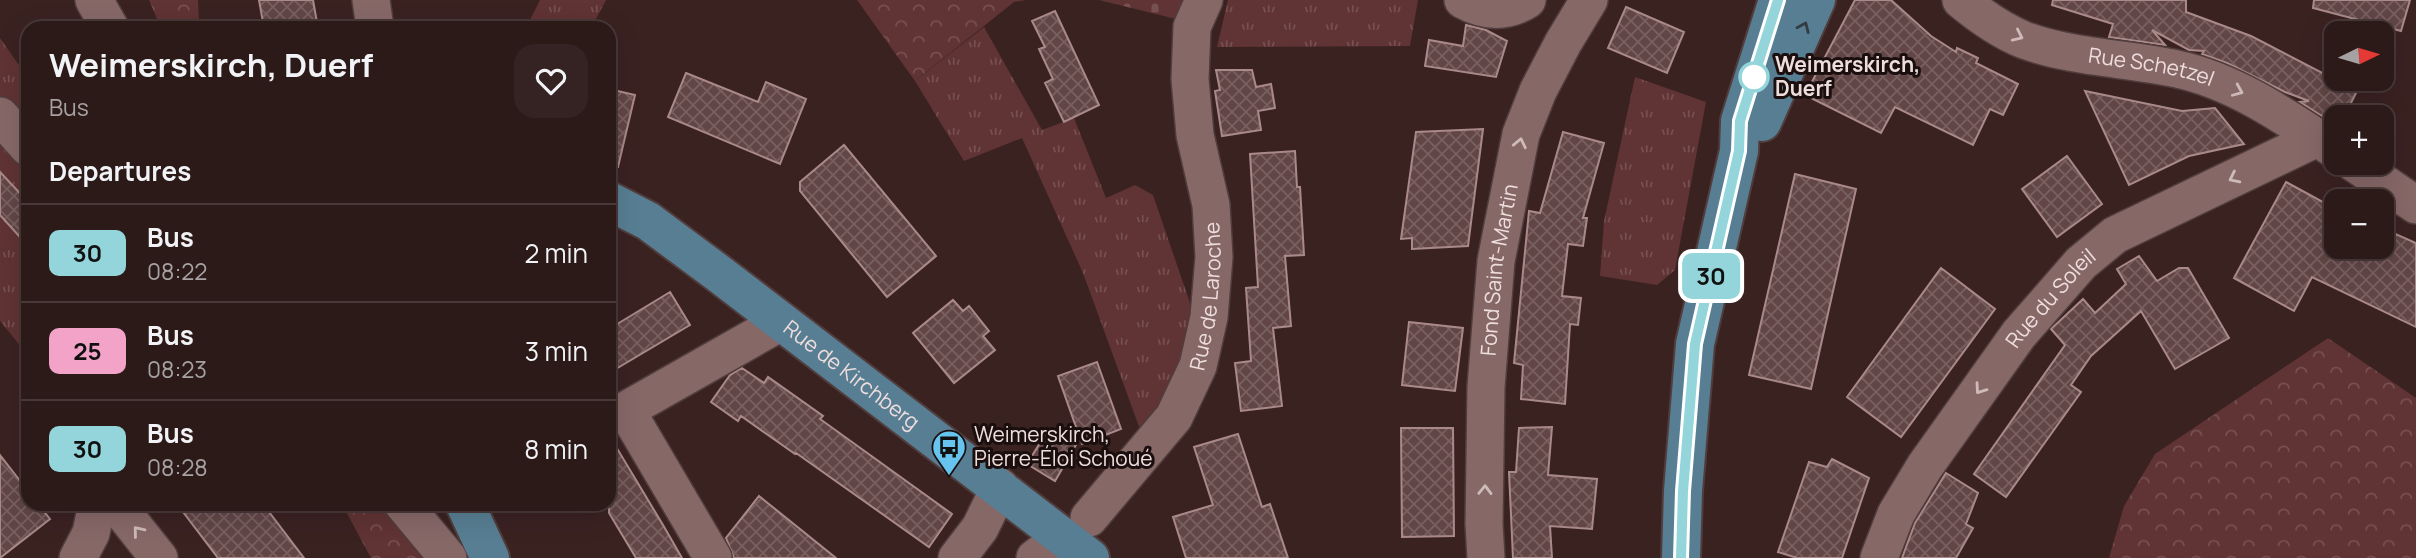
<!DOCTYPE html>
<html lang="en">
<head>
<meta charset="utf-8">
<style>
	:root { --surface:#2c1a19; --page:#342322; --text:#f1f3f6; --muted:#a6a1a2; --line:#483838 }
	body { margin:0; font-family:Manrope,sans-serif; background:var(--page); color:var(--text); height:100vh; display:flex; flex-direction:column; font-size:26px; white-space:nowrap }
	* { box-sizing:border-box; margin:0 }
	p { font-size:23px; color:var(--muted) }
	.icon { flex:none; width:38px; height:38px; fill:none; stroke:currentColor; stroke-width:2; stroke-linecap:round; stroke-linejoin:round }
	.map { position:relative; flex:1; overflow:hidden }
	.drawer { position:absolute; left:21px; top:21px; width:595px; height:490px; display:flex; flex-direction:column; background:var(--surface); border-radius:21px; box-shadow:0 7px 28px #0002,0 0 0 2px var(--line) }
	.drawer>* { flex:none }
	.badge { padding:0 14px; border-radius:10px; font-size:24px; line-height:46px }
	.needle { width:46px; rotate:85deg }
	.buttons { position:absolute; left:2324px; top:21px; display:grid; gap:14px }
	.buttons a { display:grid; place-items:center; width:70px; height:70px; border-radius:14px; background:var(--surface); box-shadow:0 7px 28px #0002,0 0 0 2px var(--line); font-size:35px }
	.map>.badge { position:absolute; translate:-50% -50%; box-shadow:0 0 0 4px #fff }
	h2 { padding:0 28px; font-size:26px; line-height:63px }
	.round { display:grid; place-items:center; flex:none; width:74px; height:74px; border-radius:21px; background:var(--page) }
	.head { display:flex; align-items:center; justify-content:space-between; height:119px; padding:0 28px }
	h1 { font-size:33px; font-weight:700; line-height:52px }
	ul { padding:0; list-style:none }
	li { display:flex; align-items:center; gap:21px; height:98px; padding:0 28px; border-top:2px solid var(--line) }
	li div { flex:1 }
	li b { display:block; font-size:26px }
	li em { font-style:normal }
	li .badge { min-width:77px; font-weight:700; text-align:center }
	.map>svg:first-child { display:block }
</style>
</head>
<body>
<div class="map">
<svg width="2416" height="558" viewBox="0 0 2416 558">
	<defs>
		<pattern id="grass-tufts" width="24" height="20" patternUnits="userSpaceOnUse" patternTransform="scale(1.75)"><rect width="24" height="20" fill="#603334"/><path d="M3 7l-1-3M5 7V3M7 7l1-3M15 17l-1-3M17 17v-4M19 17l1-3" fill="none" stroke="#775051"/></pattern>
		<pattern id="forest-crowns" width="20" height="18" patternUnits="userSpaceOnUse" patternTransform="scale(1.75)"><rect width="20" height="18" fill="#603334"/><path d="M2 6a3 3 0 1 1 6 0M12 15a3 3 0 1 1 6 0" fill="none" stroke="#775051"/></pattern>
		<pattern id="cemetery-stones" width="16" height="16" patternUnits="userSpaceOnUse" patternTransform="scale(1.75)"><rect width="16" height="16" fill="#603334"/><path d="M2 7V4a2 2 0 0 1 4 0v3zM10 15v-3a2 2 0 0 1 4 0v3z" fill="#775051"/></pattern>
		<pattern id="building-cross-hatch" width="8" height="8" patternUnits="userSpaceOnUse" patternTransform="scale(1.75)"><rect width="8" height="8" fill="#624646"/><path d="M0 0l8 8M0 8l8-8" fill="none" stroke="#796060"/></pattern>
	</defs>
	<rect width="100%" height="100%" fill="#3a2221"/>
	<path fill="url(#grass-tufts)" d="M 540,0 L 606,0 L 591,28 L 526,28 Z
		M 1228,0 L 1418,0 L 1410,46 L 1217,47 Z
		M 984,27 L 1042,130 L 1074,118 L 1106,198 L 1135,185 L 1153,195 L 1189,300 L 1193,319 L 1185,359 L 1162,404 L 1141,432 L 1083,273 L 1022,138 L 964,161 L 915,81 Z
		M 0,38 L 28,78 L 28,355 L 0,321 Z
		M 1635,77 L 1706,102 L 1675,270 L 1657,285 L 1600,276 L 1604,221 Z"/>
	<path fill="url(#forest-crowns)" d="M 149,0 L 198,0 L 199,23 L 191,28 L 161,28 Z
		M 857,0 L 1026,0 L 1014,2 L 915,81 Z
		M 2328,338 L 2416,398 L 2416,558 L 2109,558 L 2124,506 L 2155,454 Z
		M 342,504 L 403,504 L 448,558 L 371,558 Z"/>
	<path fill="url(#cemetery-stones)" d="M 1099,0 L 1186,0 L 1180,20 Z"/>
	<path fill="url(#building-cross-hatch)" stroke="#a98a89" stroke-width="2" d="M 259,0 L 313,0 L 318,28 L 264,28 Z
		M 1855,0 L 1891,0 L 1931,36 L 1956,52 L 1957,48 L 1978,58 L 1976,63 L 2018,84 L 2003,115 L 1990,109 L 1973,145 L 1895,107 L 1881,133 L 1805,95 Z
		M 2053,0 L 2186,0 L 2186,12 L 2251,36 L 2357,91 L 2345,115 L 2336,111 L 2336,125 L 2300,102 L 2309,101 L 2285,92 L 2227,63 L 2202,54 L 2204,51 L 2189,50 L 2152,30 L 2165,45 L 2109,37 L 2113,24 L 2052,5 Z
		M 2314,0 L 2410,0 L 2401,31 L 2313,8 Z
		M 1626,7 L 1684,32 L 1667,73 L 1608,48 Z
		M 1055,11 L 1099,105 L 1064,122 L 1045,83 L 1053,79 L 1039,49 L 1045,47 L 1032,21 Z
		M 1466,25 L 1486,30 L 1507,41 L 1496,77 L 1425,66 L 1429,40 L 1463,46 Z
		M 1216,70 L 1252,70 L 1256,87 L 1271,84 L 1275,108 L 1258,111 L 1261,130 L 1222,136 L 1215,91 L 1220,90 Z
		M 686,73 L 758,102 L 766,82 L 806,99 L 780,164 L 668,117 Z
		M 609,89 L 635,95 L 618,167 L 609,166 Z
		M 2085,91 L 2182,111 L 2215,108 L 2244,144 L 2189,156 L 2129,185 Z
		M 1483,129 L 1468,246 L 1412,249 L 1412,238 L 1401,239 L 1416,132 Z
		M 1563,132 L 1604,143 L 1583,218 L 1587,218 L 1583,246 L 1568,244 L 1562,296 L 1581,298 L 1578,325 L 1570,324 L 1565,404 L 1521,399 L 1523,365 L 1514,363 L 1529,211 L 1540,213 Z
		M 844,145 L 936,256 L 887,297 L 800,191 L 800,182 Z
		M 1295,151 L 1297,187 L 1300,187 L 1304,255 L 1285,256 L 1291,326 L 1273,328 L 1282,406 L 1241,411 L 1235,363 L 1251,361 L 1246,288 L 1258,287 L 1250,154 Z
		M 2067,156 L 2102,204 L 2057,237 L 2022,189 Z
		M 0,172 L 28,202 L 28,246 L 0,215 Z
		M 1795,174 L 1856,189 L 1811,389 L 1749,375 Z
		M 2286,182 L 2336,209 L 2336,247 L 2382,247 L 2382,228 L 2416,243 L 2416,327 L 2312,277 L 2294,311 L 2234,278 Z
		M 2139,256 L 2157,281 L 2179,268 L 2188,268 L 2229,338 L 2175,369 L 2141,311 L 2091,356 L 2071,385 L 2081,392 L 2006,497 L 1974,474 L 2065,345 L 2051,329 L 2083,299 L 2095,313 L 2126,284 L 2117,269 Z
		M 1941,268 L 1995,309 L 1901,437 L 1847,397 Z
		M 670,292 L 690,325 L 609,373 L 609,329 Z
		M 953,300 L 963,311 L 969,306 L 989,331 L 983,336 L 995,350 L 954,383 L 913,333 Z
		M 1409,322 L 1463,328 L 1455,391 L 1402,385 Z
		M 1097,362 L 1121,429 L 1082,444 L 1058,376 Z
		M 742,368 L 764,383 L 768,377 L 823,416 L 820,419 L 952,514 L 929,547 L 796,453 L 795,454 L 741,416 L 738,421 L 711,402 L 730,375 Z
		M 1552,427 L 1548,475 L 1597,479 L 1592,529 L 1550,526 L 1552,558 L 1513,558 L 1509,472 L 1516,472 L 1519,428 Z
		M 1401,428 L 1453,428 L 1454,536 L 1402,537 Z
		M 1048,430 L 1076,445 L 1055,481 L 1027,464 Z
		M 1238,434 L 1262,507 L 1270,504 L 1288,558 L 1186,558 L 1173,517 L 1213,505 L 1194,447 Z
		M 609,435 L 663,525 L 682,558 L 636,558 L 609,513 Z
		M 0,455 L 28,491 L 28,504 L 38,504 L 50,519 L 0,558 Z
		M 1832,459 L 1869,478 L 1842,558 L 1797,558 L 1778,552 L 1809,462 L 1827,467 Z
		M 1946,473 L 1978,493 L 1966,524 L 1973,528 L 1956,558 L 1902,558 L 1915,523 Z
		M 759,496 L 836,558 L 734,558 L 726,538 Z
		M 177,504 L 263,504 L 304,558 L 218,558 Z"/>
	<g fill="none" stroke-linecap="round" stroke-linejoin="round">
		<g stroke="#513d3d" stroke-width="40">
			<g id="minor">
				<path d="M 94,0 L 110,28"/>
				<path d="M 371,0 L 375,28"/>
				<path d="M 1463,0 C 1485,12 1506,13 1527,0"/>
				<path id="s1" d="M 1961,0 C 1979,15 2002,31 2024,40 C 2073,58 2127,58 2177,69 C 2234,81 2286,117 2334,149"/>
				<path d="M 0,116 L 28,147"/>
				<path d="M 2354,163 L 2416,205"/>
				<path d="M 116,504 L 159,558"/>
				<path d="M 403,504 L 448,558"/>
				<path id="s2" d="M 1089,518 L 1174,417 L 1198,366 L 1209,317 L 1214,257 L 1211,205 L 1195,135 L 1190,79 L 1192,27 L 1204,0"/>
				<path d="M 78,558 L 91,533 L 97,504"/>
				<path d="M 713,558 L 626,410 L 781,322"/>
				<path d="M 957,558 L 980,528 L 1000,487"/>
				<path d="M 1035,558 L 1043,552"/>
				<path id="s3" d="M 1486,558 L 1484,524 L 1486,387 L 1496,261 L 1521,134 L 1538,91 L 1563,43 L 1589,0"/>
				<path id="s4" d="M 1879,558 L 1896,514 L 1925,466 L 2019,334 L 2081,263 L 2115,235 L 2317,138"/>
			</g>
		</g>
		<g stroke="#513d3d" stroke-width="42">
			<g id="major">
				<path d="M 1762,122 L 1816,0"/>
				<path id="s5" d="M 609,201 L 648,221 L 718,273 L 1090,558"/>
				<path d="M 465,504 L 490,558"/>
				<path d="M 1681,558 L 1683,491 L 1695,344 L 1739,151 L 1740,121 L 1778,0"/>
			</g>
		</g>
		<use href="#minor" stroke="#866867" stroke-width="37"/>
		<use href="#major" stroke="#587e93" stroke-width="38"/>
	</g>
	<defs><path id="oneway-chevron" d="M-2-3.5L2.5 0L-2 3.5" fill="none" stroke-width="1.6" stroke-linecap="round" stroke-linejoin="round" transform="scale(1.75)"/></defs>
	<use stroke="#333b43" href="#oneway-chevron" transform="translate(1804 27) rotate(-66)"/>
	<g stroke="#cfbaba">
		<use href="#oneway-chevron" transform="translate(2018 36) rotate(25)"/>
		<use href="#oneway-chevron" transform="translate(2238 91) rotate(23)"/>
		<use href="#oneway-chevron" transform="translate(1520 143) rotate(-78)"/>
		<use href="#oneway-chevron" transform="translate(2234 178) rotate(154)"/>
		<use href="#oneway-chevron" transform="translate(1980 389) rotate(125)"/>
		<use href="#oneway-chevron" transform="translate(1485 490) rotate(-89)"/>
		<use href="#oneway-chevron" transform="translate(138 531) rotate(-129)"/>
	</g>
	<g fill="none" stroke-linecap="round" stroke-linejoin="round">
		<g stroke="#fff" stroke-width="16">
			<path id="line" d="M 1681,558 L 1683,491 L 1695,344 L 1739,151 L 1740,121 L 1778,0"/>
		</g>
		<use href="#line" stroke="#93d5da" stroke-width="10"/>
	</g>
	<defs>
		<g id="bus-pin" transform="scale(1.75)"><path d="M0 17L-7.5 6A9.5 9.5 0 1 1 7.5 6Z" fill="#66c4ef" stroke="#1a0f0e"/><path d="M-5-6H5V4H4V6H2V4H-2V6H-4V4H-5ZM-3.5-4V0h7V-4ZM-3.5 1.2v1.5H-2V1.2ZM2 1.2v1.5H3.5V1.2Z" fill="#111"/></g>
	</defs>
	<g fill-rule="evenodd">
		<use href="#bus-pin" x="949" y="447"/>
	</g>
	<circle fill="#fff" stroke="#93d5da" stroke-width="3.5" cx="1754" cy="77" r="14"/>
	<g text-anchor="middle" stroke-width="6" stroke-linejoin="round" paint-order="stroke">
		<g font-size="21" font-weight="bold" fill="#edd" stroke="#1a0f0e" text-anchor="start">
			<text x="1775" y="72">Weimerskirch,<tspan x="1775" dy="24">Duerf</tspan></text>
		</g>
		<g font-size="21" fill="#edd" stroke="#1a0f0e">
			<text dy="7" stroke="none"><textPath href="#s1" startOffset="205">Rue Schetzel</textPath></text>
			<text dy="7" stroke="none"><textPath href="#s3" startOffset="289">Fond Saint-Martin</textPath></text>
			<text dy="7" stroke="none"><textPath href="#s2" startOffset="259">Rue de Laroche</textPath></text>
			<text dy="7" stroke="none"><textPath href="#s4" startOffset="313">Rue du Soleil</textPath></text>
			<text dy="7" stroke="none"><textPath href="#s5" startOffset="299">Rue de Kirchberg</textPath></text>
		</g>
		<g font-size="21" fill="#edd" stroke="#1a0f0e" text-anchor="start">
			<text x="974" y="442">Weimerskirch,<tspan x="974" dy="24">Pierre-Éloi Schoué</tspan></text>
		</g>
	</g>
</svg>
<div class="buttons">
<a><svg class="needle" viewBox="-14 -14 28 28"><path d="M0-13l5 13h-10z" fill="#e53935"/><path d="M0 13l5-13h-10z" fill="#a6a1a2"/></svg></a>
<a>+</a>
<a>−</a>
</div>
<b class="badge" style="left:1711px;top:276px;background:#93d5da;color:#111">30</b>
<section class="drawer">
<div class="head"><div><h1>Weimerskirch, Duerf</h1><p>Bus</p></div><a class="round"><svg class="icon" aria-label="heart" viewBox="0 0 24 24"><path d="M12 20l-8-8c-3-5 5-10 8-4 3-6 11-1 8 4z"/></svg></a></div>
<h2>Departures</h2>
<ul>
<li><span class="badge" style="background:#93d5da;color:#111">30</span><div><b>Bus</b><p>08:22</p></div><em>2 min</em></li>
<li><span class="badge" style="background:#f4a3c8;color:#111">25</span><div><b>Bus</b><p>08:23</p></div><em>3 min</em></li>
<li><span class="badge" style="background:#93d5da;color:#111">30</span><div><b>Bus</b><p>08:28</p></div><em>8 min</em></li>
</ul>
</section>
</div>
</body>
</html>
